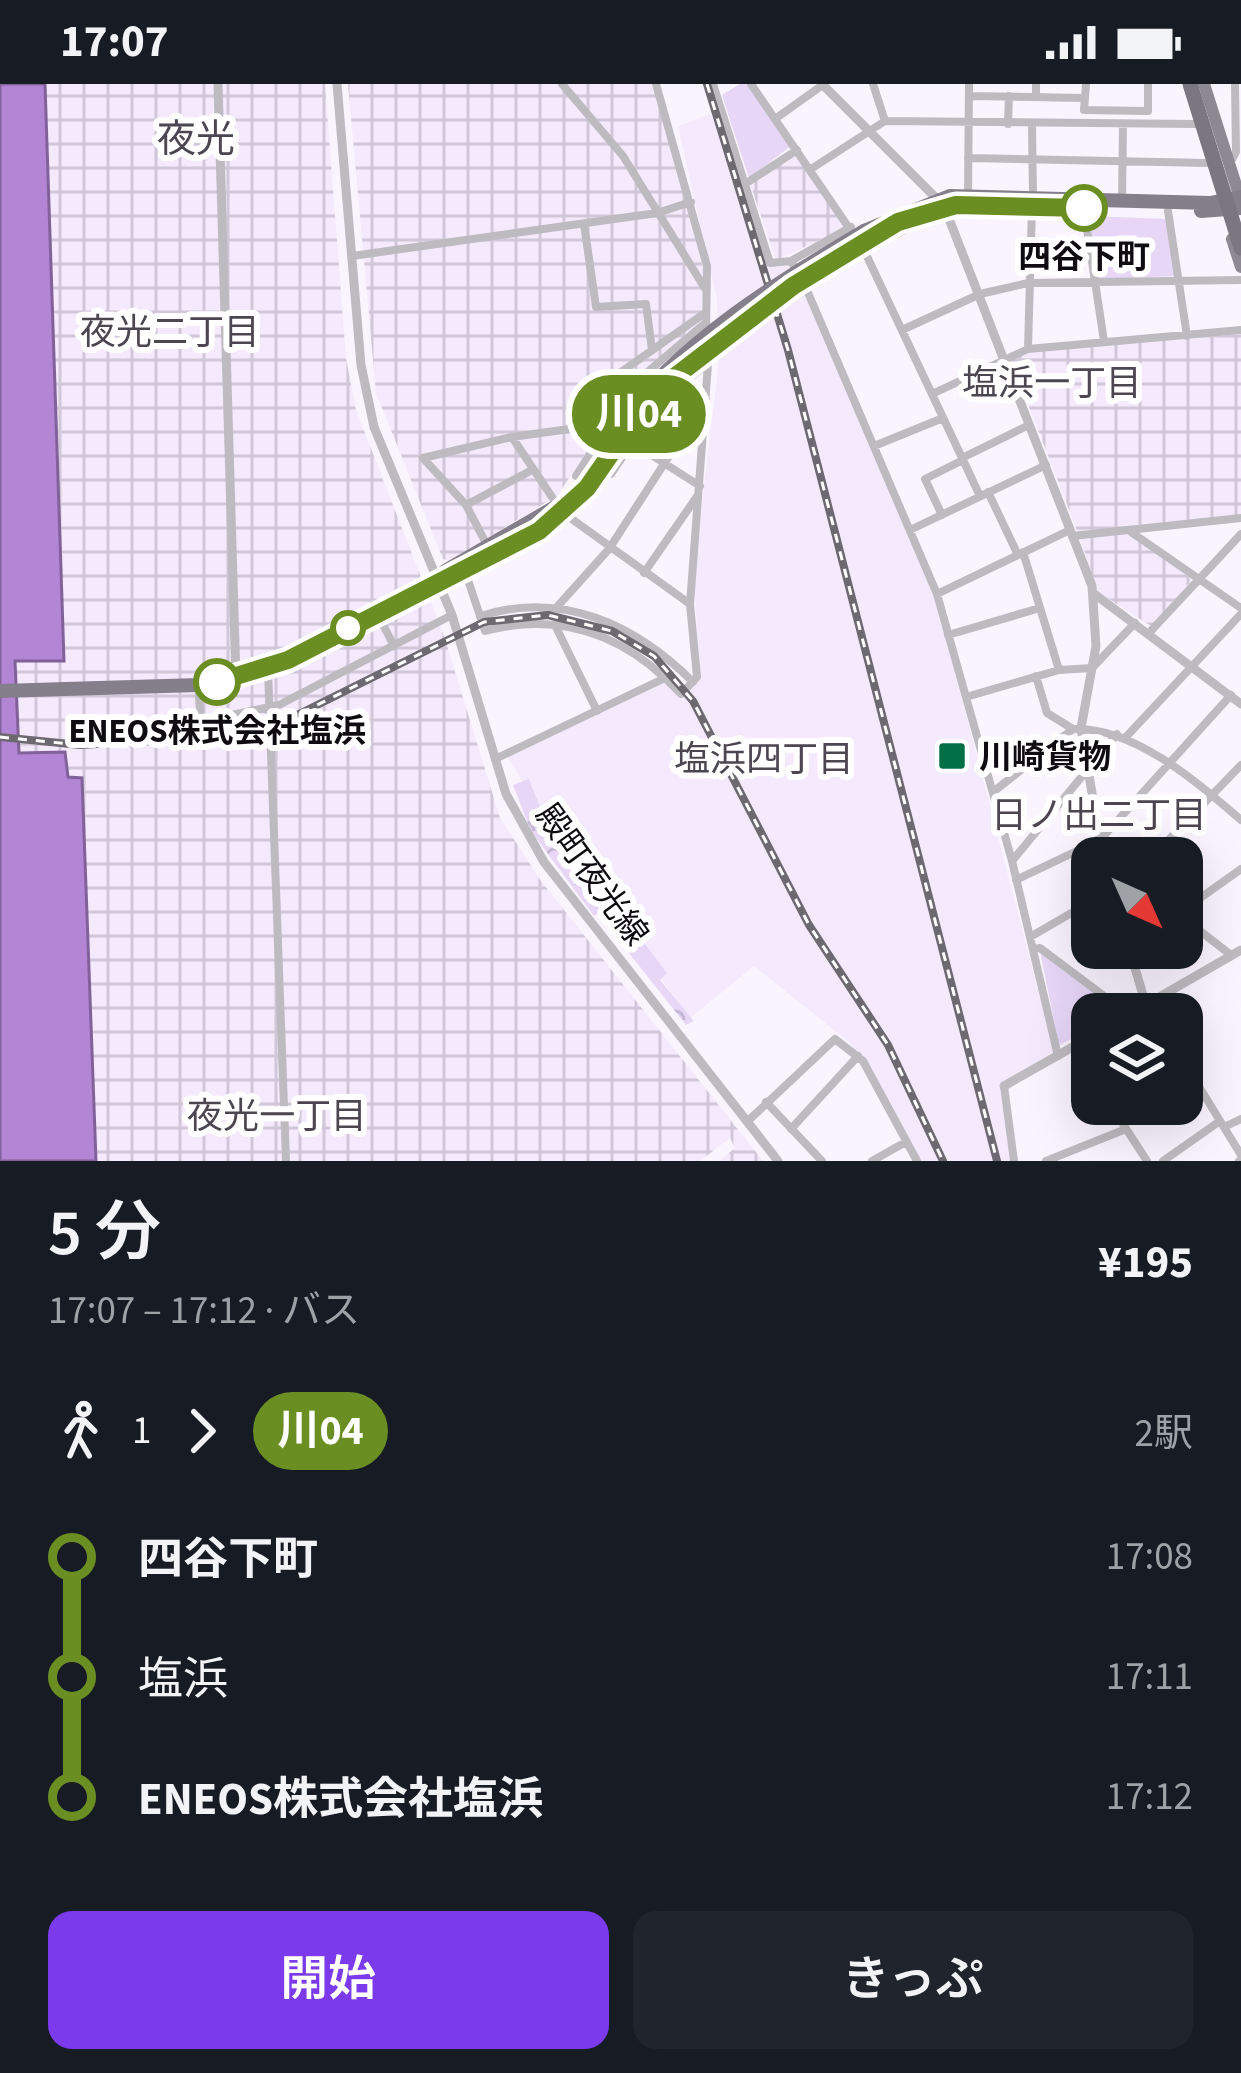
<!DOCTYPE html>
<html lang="ja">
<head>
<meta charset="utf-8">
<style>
	:root { --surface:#171b24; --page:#20242c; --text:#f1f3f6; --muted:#9ea1a6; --accent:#7c3aed }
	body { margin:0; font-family:"Source Sans 3","Noto Sans JP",sans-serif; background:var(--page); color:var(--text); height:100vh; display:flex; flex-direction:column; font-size:45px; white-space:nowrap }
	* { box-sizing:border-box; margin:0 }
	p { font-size:39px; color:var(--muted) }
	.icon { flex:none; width:66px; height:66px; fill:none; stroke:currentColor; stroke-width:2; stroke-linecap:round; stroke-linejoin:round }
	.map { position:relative; height:1077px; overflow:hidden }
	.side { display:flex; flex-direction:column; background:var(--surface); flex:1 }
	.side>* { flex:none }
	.badge { padding:0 24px; border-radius:39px; font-size:42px; line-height:78px }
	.needle { width:78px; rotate:135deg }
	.tools { position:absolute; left:1071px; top:753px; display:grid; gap:24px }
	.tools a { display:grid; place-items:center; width:132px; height:132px; border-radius:24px; background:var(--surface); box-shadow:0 12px 48px #0002; font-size:60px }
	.map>.badge { position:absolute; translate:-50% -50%; box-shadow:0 0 0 6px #fff }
	.legs { display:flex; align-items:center; gap:18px; height:132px; padding:0 48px; font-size:39px }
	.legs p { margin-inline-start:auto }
	.overview { display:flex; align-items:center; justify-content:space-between; height:204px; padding:0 48px }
	h1 { font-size:66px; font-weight:600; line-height:90px }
	.primary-button { display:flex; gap:24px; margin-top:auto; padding:24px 48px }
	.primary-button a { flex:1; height:138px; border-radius:24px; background:var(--accent); color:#fff; font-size:48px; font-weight:600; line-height:138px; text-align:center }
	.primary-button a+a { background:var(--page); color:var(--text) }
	ul { padding:0 48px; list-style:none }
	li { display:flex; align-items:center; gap:42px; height:120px; font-size:45px }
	li i { display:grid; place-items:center; width:18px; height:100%; margin:0 15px; background:currentColor }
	li i::after { content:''; width:30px; height:30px; margin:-15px; border:9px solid; border-radius:50%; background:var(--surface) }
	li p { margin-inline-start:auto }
	li:first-child i { background:linear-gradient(#0000 50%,currentColor 0) }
	li:last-child i { background:linear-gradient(currentColor 50%,#0000 0) }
	.status { display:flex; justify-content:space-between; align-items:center; height:84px; padding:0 60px; background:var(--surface); direction:ltr }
	.status svg { height:33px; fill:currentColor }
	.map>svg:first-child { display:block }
</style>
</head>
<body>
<div class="status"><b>17:07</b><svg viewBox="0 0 49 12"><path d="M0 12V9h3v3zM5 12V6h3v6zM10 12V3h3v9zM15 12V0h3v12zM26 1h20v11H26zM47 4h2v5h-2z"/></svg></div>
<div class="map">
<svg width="1241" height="1077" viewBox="0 0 1241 1077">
	<defs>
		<pattern id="industrial-grid" width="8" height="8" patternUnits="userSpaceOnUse" patternTransform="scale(3)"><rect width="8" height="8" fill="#f4e9fd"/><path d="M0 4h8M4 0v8" fill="none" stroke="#d0c7d8"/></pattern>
		<pattern id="forest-crowns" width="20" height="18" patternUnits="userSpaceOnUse" patternTransform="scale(3)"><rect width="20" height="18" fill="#e7d6f6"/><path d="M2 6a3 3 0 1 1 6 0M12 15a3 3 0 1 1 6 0" fill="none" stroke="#c5b6d2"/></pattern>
	</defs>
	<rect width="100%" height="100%" fill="#faf4ff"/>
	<path fill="#f4e9fd" d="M 715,28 L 769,183 L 788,182 L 802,205 L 933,505 L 1054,967 L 1001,1001 L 1010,1077 L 921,1077 L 849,958 L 754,882 L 690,934 L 547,740 L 508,673 L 664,599 L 682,614 L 699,592 L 694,485 L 719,277 L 717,216 L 678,42 Z"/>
	<path fill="url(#industrial-grid)" d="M 45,0 L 325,0 L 346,274 L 356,326 L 445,555 L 500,734 L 541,797 L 763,1077 L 719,1077 L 735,1064 L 730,1054 L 700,1077 L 96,1077 L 82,695 L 67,693 L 19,669 L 14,577 L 64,576 Z
		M 348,0 L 653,0 L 706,194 L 699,241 L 632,299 L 558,411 L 450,477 L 443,475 L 376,309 Z
		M 794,70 L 848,143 L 776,176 L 750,100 Z
		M 1241,250 L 1241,431 L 1078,449 L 1011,276 L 1029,267 Z
		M 1129,449 L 1193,495 L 1151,542 L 1098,508 L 1080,454 Z"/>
	<path fill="url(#forest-crowns)" d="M 529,695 L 557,767 L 607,823 L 594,832 L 531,747 L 513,701 Z
		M 621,829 L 667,889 L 660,896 L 694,937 L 686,941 L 606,840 Z"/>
	<path fill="#e7d6f6" d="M 740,0 L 748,0 L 791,62 L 749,94 L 722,11 Z
		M 1089,132 L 1167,135 L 1176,192 L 1099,195 Z
		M 1040,867 L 1120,927 L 1119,930 L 1092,930 L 1092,945 L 1059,961 Z"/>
	<path fill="#b385d5" stroke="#82619a" stroke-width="3" d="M 0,0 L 45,0 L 64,577 L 15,577 L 19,669 L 65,668 L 68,693 L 82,694 L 96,1077 L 0,1077 Z"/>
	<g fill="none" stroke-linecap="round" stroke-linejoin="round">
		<path stroke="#bdbac0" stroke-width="8" d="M 562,0 L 623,72 L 706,206
			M 656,0 L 707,182 L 706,252
			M 713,0 L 770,179 L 791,177 L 806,204 L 937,510 L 1012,777 L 1058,972
			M 751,0 L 864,166 L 980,412
			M 873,0 L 885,37
			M 1036,0 L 1036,13
			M 1086,0 L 1084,26 L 1148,27 L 1148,0
			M 969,12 L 1085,14
			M 775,35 L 824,0
			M 1008,40 L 1009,12
			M 1032,40 L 1033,113
			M 968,74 L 1207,79
			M 1230,79 L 1236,68 L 1235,0
			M 811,85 L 885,37 L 1195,40
			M 745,100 L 797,66
			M 968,112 L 969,0
			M 1122,117 L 1123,42
			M 1084,125 L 1104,257
			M 1168,127 L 1187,252
			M 584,140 L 596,223 L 646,220 L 652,266
			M 866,165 L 938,130 L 944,122
			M 352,172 L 657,129 L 691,118
			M 791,177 L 851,143
			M 902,246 L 980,210 L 1028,199 L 1241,196
			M 1028,265 L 1032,123
			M 932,310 L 1028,265 L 1241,246
			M 602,337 L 597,305 L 705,229
			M 512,353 L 562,428 L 690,520
			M 631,358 L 700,402
			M 874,362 L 943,334
			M 962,374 L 1029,341
			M 600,388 L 611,390 L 658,321 L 708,279
			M 576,392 L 637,297 L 704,240
			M 988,408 L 1018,471
			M 466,421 L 532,386
			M 942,431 L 925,395 L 963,376
			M 910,446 L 1046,381
			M 1131,448 L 1241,524
			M 1072,452 L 1241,434
			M 488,463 L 466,421 L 423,374 L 512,353 L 605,340
			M 1023,468 L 1059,586
			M 465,487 L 485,547 C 554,529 613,546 665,594
			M 644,489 L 698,411
			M 937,510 L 1070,446
			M 556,524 L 609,465 L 706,315
			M 378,531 L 394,562
			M 481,532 C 562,506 636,541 693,598
			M 555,541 L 597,627
			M 1149,549 L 1241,450
			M 948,551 L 1040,524
			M 268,587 L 286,1077
			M 1036,592 L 1047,629 L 1073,645
			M 198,601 L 201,639
			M 966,613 L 1059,586 L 1092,584 L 1135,539
			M 185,641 L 279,621 L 452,531
			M 1125,654 L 1241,530
			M 495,675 L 665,594 L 681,610 L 697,593 L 690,520 L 709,267
			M 993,708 L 1073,645 C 1133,642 1197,698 1241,736
			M 1151,774 L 1241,681
			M 1012,777 L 1117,650
			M 1016,796 L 1100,756 L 1231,611
			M 1182,827 L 1241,785
			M 1182,833 L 1231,871
			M 1030,853 L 1092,817
			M 1033,865 L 1040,864 L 1128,930
			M 1073,963 L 1092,993
			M 1182,975 L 1241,1071
			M 1004,1002 L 1014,1077
			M 766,1018 L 822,1077
			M 1110,1020 L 1147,1077
			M 749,1036 L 835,955 L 863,977 L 917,1077
			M 1224,1043 L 1241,1035
			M 791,1045 L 858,972
			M 872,1077 L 904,1059
			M 1046,1077 L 1126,1045
			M 1163,1077 L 1220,1037
			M 1239,1077 L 1241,1076"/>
		<path stroke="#bdbac0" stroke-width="9" d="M 218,0 L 236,594
			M 337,0 L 361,281 L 374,343 L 452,531 L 506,710 L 544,778 L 778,1077
			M 822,0 L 944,122 L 1092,502 L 1096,562 L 1081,644 L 1103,774
			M 1093,509 L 1241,620
			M 1129,864 L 1146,921
			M 1130,930 L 1241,866
			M 1004,1002 L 1092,952"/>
		<path stroke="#8d8892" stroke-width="12" d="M 1204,0 L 1241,117
			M 1232,155 L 1241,183"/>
		<path stroke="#847f8a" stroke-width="14" d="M 1201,127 L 1241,124
			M 864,147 L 950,112 L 1210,119 L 1241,113
			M 445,487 L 555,423
			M 0,607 L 198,601 L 268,585 L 539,447 L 587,403 L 626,347"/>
		<g stroke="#6d6970" stroke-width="8">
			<path id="rail" d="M 707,0 L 788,266 L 997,1077
				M 0,653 L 80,661 L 237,652 L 283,638 L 484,538 L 548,531 L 612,547 L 654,572 L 693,617 L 809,841 L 888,961 L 943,1077"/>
		</g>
		<use href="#rail" stroke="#fff" stroke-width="3" stroke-dasharray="9" stroke-linecap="butt"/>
		<path stroke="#bdbac0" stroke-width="8" d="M 605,340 L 610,343"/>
		<path stroke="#847f8a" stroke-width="14" d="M 709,265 L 793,202 L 868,156
			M 619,341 C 680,258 776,199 864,147"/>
		<path stroke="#7c7681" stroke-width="15" d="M 1190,0 L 1241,164"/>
	</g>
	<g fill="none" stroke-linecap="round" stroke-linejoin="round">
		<g stroke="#fff" stroke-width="27">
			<path id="line-1" d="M 217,598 L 288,576 L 539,447 L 587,404 L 637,332 L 672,295 L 793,202 L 898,138 L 956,121 L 1084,124"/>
		</g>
		<use href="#line-1" stroke="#6b8e23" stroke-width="18"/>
	</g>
	<g fill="#fff" stroke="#6b8e23" stroke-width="6">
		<circle cx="1084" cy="124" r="21"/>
		<circle cx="348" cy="544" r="15"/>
		<circle cx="217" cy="598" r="21"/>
	</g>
	<rect fill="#026f47" stroke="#fff" stroke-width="4.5" x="937" y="657" width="30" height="30" rx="6"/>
	<g text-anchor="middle" stroke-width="12" stroke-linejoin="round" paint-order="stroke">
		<g font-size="33" font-weight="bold" fill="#0e0c10" stroke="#fff">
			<text x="1084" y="184">四谷下町</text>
			<text x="217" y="658">ENEOS株式会社塩浜</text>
		</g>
		<g font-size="33" font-weight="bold" fill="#0e0c10" stroke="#fff" text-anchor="start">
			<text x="979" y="684">川崎貨物</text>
		</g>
		<g font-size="33" fill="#0e0c10" stroke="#fff">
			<text transform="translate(593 790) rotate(54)" y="12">殿町夜光線</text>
		</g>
		<g font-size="36" fill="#4c4651" stroke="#fff">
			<text x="170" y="260">夜光二丁目</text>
			<text x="1052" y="311">塩浜一丁目</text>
			<text x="764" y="687">塩浜四丁目</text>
			<text x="1099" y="743">日ノ出二丁目</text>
			<text x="277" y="1044">夜光一丁目</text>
		</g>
		<g font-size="39" fill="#4c4651" stroke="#fff">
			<text x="196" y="68">夜光</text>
		</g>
	</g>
</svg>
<div class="tools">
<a><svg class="needle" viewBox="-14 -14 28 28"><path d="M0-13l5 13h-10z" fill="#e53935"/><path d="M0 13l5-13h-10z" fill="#9ea1a6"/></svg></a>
<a><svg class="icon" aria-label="layers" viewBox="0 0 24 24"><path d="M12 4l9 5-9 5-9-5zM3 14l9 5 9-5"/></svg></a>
</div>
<b class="badge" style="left:639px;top:330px;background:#6b8e23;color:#fff">川04</b>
</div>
<section class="side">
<div class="overview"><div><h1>5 分</h1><p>17:07 – 17:12 · バス</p></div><b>¥195</b></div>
<div class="legs"><svg class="icon" aria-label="walk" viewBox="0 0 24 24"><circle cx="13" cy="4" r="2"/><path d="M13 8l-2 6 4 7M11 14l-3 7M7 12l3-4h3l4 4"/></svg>1<svg class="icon" aria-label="forward" viewBox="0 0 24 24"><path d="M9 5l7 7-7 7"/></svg><b class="badge" style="background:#6b8e23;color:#fff">川04</b><p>2駅</p></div>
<ul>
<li><i style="color:#6b8e23"></i><b>四谷下町</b><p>17:08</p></li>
<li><i style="color:#6b8e23"></i><span>塩浜</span><p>17:11</p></li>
<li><i style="color:#6b8e23"></i><b>ENEOS株式会社塩浜</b><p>17:12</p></li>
</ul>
<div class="primary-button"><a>開始</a><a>きっぷ</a></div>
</section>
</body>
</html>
